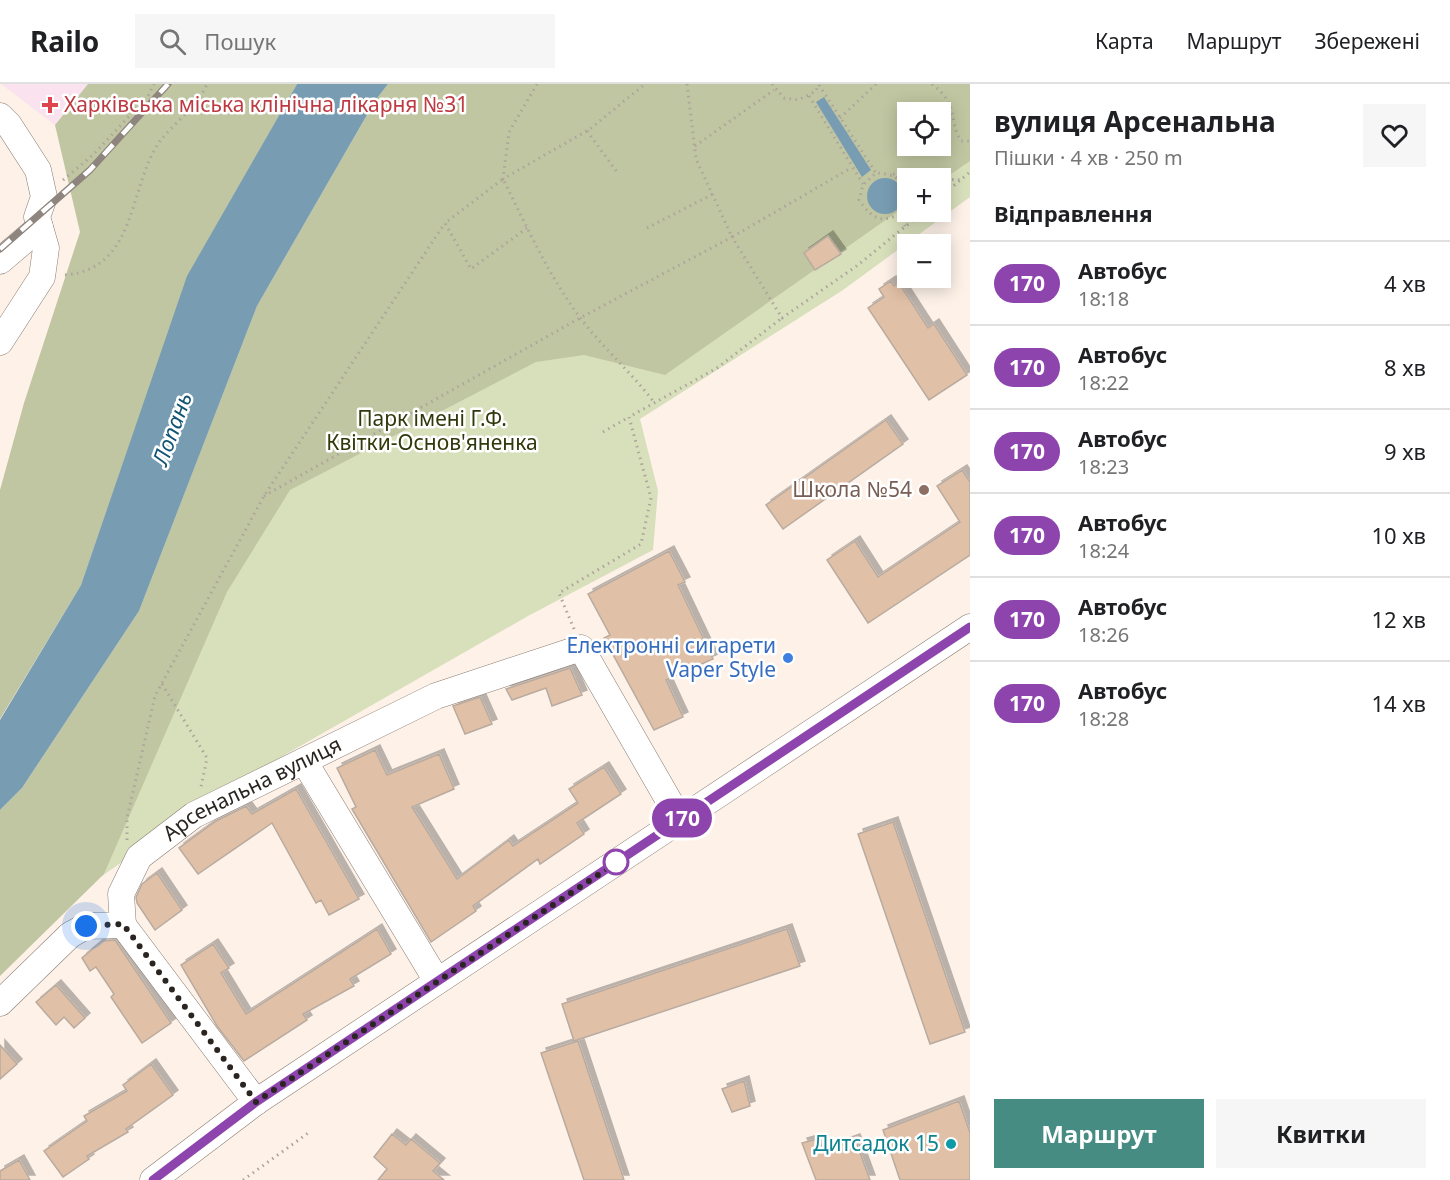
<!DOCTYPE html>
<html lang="uk">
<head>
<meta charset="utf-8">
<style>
	:root { --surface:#fff; --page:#f6f6f6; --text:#202124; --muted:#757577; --line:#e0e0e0; --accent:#468c83 }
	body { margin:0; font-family:"Noto Sans",sans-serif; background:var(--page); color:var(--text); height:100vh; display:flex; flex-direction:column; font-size:22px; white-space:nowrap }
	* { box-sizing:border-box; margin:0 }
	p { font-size:20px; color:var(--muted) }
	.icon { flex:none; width:33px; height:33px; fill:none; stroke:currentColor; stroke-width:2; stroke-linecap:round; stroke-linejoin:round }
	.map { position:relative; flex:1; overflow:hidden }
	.details { display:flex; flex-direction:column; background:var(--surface); width:480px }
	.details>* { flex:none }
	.badge { padding:0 12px; border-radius:20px; font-size:21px; line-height:39px }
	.tools { position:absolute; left:897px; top:18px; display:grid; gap:12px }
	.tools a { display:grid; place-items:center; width:54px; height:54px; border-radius:0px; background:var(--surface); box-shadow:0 3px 15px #0003; font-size:30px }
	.you { position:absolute; width:30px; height:30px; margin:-15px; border:4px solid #fff; border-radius:50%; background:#1a73e8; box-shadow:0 0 0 9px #1a73e833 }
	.map>.badge { position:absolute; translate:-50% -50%; box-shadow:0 0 0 3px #fff }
	h2 { padding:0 24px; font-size:22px; line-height:54px }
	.round { display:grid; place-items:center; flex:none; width:63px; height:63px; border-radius:0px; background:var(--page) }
	.headline { display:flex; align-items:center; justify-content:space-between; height:102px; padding:0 24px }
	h1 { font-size:28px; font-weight:700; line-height:45px }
	.action { display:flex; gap:12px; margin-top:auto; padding:12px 24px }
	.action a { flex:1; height:69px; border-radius:0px; background:var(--accent); color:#fff; font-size:24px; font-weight:700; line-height:69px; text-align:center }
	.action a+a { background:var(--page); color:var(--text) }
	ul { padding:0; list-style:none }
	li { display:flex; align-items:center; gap:18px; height:84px; padding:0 24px; border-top:2px solid var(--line) }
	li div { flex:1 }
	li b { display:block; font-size:22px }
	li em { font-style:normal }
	li .badge { min-width:66px; font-weight:700; text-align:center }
	header { display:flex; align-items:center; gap:36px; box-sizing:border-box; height:84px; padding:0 30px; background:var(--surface); border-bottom:2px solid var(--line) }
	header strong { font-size:28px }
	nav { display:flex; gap:33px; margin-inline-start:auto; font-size:21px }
	.search { width:420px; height:54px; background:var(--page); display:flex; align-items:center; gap:15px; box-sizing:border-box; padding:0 21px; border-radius:0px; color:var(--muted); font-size:22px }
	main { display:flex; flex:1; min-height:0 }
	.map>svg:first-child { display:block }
</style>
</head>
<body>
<header>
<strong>Railo</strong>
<div class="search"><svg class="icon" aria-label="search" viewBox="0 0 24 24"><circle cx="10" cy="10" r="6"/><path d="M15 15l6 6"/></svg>Пошук</div>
<nav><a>Карта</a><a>Маршрут</a><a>Збережені</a></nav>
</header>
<main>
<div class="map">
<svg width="970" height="1096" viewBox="0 0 970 1096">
	<defs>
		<filter id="shadow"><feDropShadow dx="5" dy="-5" stdDeviation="0" flood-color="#0004"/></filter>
	</defs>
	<rect width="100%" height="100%" fill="#fdf1e8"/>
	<path fill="#fae2ee" d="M 1,0 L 88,0 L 55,41 Z"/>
	<path fill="#d8dfbb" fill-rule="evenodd" d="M 393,0 L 970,0 L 970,113 L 843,206 L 640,335 L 658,407 L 653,466 L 528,532 L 246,693 L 80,807 L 139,527 L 257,222 ZM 908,28 L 940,28 L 940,62 L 908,62 ZM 908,94 L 940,94 L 940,128 L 908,128 Z"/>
	<path fill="#c0c6a1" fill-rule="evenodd" d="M 88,0 L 297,0 L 190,188 L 81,501 L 0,635 L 0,406 L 24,319 L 80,148 L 55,41 Z
		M 388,0 L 970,0 L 970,77 L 941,97 L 940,94 L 908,94 L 907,121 L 665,291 L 584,271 L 536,278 L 290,406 L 227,508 L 104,790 L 0,892 L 0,726 L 22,704 L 139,527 L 257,222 L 375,17 ZM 908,28 L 940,28 L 940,62 L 908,62 Z"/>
	<path fill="#789db3" d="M 297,0 L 388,0 L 375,17 L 257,222 L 139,527 L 22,704 L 0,726 L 0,636 L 81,501 L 187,192 Z
		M 824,13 L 871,86 L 862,93 L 816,18 Z
		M867 112a18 18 0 1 1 36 0a18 18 0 1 1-36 0Z"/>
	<path fill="#e0c0a6" stroke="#b9aba0" stroke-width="1.5" filter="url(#shadow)" d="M 828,152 L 841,170 L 815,186 L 804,169 Z
		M 891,197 L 894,202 L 899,199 L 928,244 L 934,240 L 967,291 L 929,316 L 868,224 L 884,213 L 879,205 Z
		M 886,336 L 903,360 L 783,445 L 766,421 Z
		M 962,386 L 970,398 L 970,471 L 868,539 L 827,476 L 855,457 L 878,493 L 960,438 L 937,402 Z
		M 669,467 L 685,498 L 678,501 L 713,575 L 666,596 L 683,633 L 654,646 L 604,554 L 610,551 L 588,510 Z
		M 570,584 L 582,611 L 552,622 L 546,604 L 512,616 L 506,605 Z
		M 480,613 L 492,640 L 465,650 L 453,622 Z
		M 375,666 L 387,691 L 439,670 L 454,705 L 412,723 L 457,795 L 509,756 L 513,762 L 578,719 L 569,705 L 604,683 L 621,710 L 577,739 L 584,750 L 540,780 L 538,775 L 473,822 L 476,827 L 431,858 L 352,725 L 356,723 L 337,684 Z
		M 296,705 L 359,815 L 329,831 L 321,816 L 316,819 L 272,739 L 198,790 L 179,764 L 216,737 L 246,722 L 252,730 Z
		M 893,738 L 965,948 L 930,960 L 858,750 Z
		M 157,789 L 182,826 L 155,846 L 137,819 L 136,813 L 142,800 Z
		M 377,845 L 391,870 L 350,895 L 354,902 L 303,930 L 307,936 L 244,977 L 217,942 L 181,881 L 213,860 L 229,884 L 221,889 L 246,930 Z
		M 787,845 L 800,882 L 574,957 L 562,920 Z
		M 115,856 L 171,939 L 142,959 L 111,913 L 114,910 L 96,883 L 90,887 L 82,874 L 102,857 Z
		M 56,901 L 85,934 L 74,944 L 64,933 L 56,941 L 36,918 Z
		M 578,957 L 624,1096 L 584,1096 L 541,969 Z
		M 0,961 L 17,980 L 0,995 Z
		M 151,980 L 173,1011 L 126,1045 L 128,1048 L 87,1072 L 89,1075 L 63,1093 L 44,1067 L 87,1037 L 84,1032 L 127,1007 L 123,1001 Z
		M 744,997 L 750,1022 L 732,1028 L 722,1005 Z
		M 959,1017 L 970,1049 L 970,1096 L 900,1096 L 883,1046 Z
		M 392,1050 L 406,1061 L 411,1055 L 440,1079 L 433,1087 L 444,1096 L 378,1096 L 387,1085 L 374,1073 Z
		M 817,1055 L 821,1067 L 855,1055 L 870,1096 L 816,1096 L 802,1059 Z
		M 19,1076 L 30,1096 L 0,1096 L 0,1087 Z"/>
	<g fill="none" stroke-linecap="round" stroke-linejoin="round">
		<g stroke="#897c72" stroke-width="27">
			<g id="minor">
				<path d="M 0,32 L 9,41 L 38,86 L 44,113 L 37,133 L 46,164 L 42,193 L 0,258"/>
				<path d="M 0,177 L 40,143"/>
				<path d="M 304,677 L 437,897"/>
				<path d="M 123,841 L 256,1018"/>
				<path id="s1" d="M 0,919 L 70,851 L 86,842 L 123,841 L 121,810 L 139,773 L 194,731 L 436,612 L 581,564 L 680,736"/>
				<path d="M 153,1096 L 256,1018 L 970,543"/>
			</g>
		</g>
		<path stroke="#ada49c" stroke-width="3" stroke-dasharray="1.5 4.5" stroke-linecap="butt" d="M 537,0 L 509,48 L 503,95 L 590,45 L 645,0
			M 687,0 L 696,75 L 732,153 L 851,84
			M 772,0 L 784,14 L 798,16 L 816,7 L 818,2
			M 932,0 C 961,23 947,34 961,57 L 970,57
			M 819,1 L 876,89
			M 809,12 L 863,100
			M 840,34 L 876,0
			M 587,47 L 617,88
			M 695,62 L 774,6
			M 893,90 L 940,94
			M 940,95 L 960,96
			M 63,96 L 93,71 L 148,12 L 154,0
			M 908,108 C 900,93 893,90 876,89 L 863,101 L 859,116 C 874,137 882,140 905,127 L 908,118
			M 940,113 L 970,88
			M 898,131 L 905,142
			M 527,144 L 471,185 L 445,139 L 503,95 C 526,141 547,188 578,231 C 601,262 630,287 653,317
			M 647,144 L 713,110
			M 65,191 C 138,185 128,102 160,57 C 175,38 198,22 207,0
			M 603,348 L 629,333
			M 264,412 L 580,234 L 732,153 L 782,234 L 858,181 L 923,128
			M 574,545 L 559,509 L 641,460 L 651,414 L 629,333 L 717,284 L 782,234
			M 162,600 L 207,674 L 201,703
			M 127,756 L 127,734 L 155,612 L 162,599 L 264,412 L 445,139
			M 243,1096 L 311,1047"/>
		<use href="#minor" stroke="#fff" stroke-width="26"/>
		<g stroke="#8e857f" stroke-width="7">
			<path id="rail" d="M 0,165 L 90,86 L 168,0"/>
		</g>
		<use href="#rail" stroke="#fff" stroke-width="4.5" stroke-dasharray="14" stroke-linecap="butt"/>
	</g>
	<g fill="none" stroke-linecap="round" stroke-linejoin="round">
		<g stroke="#fff" stroke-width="14">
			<path id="line" d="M 153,1096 L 256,1018 L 970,543"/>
		</g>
		<use href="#line" stroke="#8e44ad" stroke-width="9"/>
		<path stroke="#2b2521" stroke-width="6" stroke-dasharray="0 10.8" d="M 86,842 L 123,840 L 256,1018 L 619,777 L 616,778"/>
	</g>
	<path fill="#e0444e" stroke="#fff" stroke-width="2" d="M47 12h6v6h6v6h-6v6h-6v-6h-6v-6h6z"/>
	<circle fill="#8d6e63" stroke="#fff" stroke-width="2" cx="924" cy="406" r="6"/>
	<circle fill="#3f7fe0" stroke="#fff" stroke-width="2" cx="788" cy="574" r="6"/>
	<circle fill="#fff" stroke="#8e44ad" stroke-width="3" cx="616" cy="778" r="12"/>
	<circle fill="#0f9aa8" stroke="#fff" stroke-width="2" cx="951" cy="1060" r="6"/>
	<g text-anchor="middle" stroke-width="5" stroke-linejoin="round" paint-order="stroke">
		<g font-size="21" fill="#be3a42" stroke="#fff" text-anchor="start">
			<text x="64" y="28">Харківська міська клінічна лікарня №31</text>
		</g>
		<g font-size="21" fill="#32380a" stroke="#fff">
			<text x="432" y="342">Парк імені Г.Ф.<tspan x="432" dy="24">Квітки-Основ'яненка</tspan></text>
		</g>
		<g font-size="21" fill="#785e54" stroke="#fff" text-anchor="end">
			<text x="912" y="413">Школа №54</text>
		</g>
		<g font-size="21" fill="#366cbe" stroke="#fff" text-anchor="end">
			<text x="776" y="569">Електронні сигарети<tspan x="776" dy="24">Vaper Style</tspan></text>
		</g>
		<g font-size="21" fill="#2b2521" stroke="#fff">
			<text dy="7" stroke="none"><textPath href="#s1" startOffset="358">Арсенальна вулиця</textPath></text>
		</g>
		<g font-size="21" fill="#0d838f" stroke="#fff" text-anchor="end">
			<text x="939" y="1067">Дитсадок 15</text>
		</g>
		<g font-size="22" font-style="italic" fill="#115474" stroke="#fff">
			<text transform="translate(172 345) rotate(-70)" y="8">Лопань</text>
		</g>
	</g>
</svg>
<div class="tools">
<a><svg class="icon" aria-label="locate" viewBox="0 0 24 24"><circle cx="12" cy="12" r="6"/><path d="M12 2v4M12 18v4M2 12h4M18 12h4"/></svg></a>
<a>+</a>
<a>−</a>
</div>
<div class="you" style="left:86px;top:842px"></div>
<b class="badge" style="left:682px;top:734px;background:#8e44ad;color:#fff">170</b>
</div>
<section class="details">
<div class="headline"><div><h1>вулиця Арсенальна</h1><p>Пішки · 4 хв · 250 m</p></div><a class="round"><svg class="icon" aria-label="heart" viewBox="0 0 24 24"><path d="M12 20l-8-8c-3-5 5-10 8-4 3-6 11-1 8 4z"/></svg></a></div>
<h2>Відправлення</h2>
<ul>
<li><span class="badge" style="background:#8e44ad;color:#fff">170</span><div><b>Автобус</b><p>18:18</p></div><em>4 хв</em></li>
<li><span class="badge" style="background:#8e44ad;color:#fff">170</span><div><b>Автобус</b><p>18:22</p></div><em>8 хв</em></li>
<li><span class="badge" style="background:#8e44ad;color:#fff">170</span><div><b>Автобус</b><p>18:23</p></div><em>9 хв</em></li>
<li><span class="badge" style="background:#8e44ad;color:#fff">170</span><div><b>Автобус</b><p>18:24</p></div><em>10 хв</em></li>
<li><span class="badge" style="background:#8e44ad;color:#fff">170</span><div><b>Автобус</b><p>18:26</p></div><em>12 хв</em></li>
<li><span class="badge" style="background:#8e44ad;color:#fff">170</span><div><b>Автобус</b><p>18:28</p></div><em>14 хв</em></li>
</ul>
<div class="action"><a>Маршрут</a><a>Квитки</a></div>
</section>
</main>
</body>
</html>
